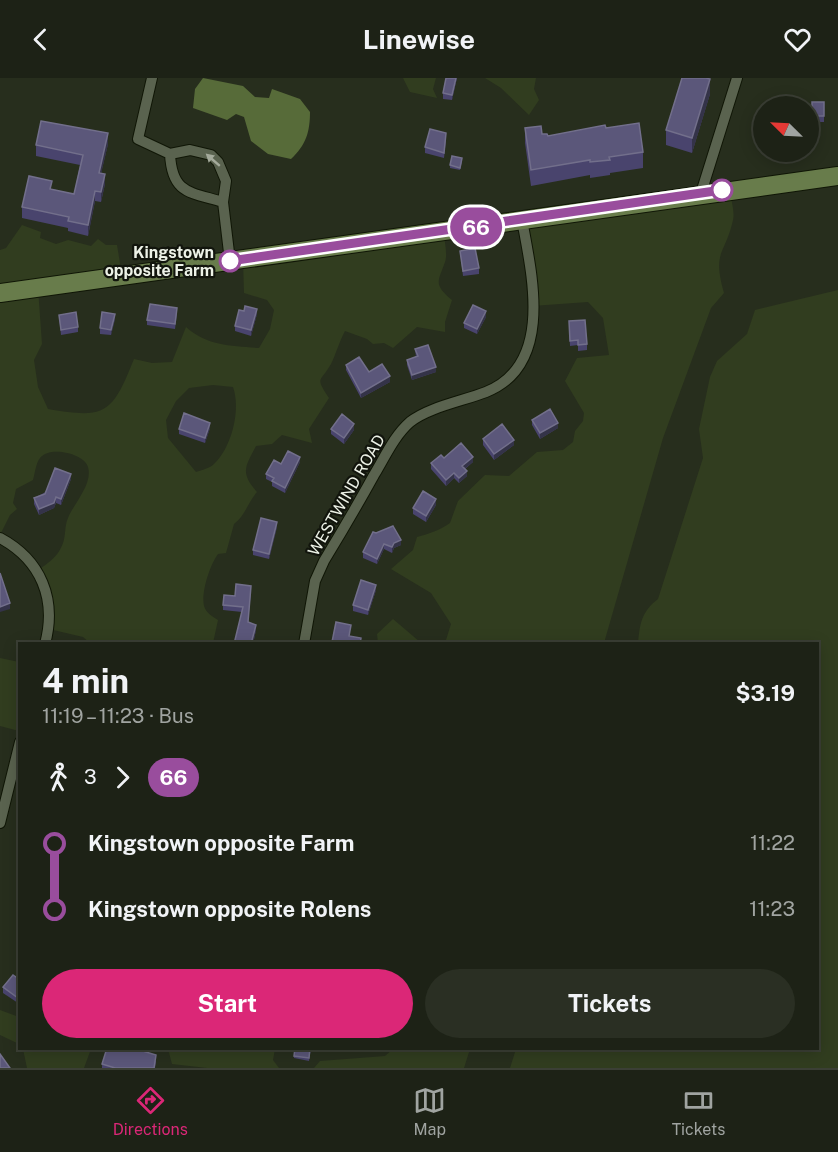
<!DOCTYPE html>
<html lang="en">
<head>
<meta charset="utf-8">
<style>
	:root { --surface:#1d2216; --page:#2a2f23; --text:#f1f3f6; --muted:#a0a4a1; --line:#3b3f35; --accent:#db2777 }
	body { margin:0; font-family:"Public Sans",sans-serif; background:var(--page); color:var(--text); height:100vh; display:flex; flex-direction:column; font-size:22px; white-space:nowrap }
	* { box-sizing:border-box; margin:0 }
	p { font-size:20px; color:var(--muted) }
	.icon { flex:none; width:33px; height:33px; fill:none; stroke:currentColor; stroke-width:2; stroke-linecap:round; stroke-linejoin:round }
	.map { position:relative; flex:1; overflow:hidden }
	.drawer { position:absolute; left:18px; top:564px; width:801px; height:408px; display:flex; flex-direction:column; background:var(--surface); border-radius:0px; box-shadow:0 3px 15px #0003,0 0 0 2px var(--line) }
	.drawer>* { flex:none }
	.badge { padding:0 12px; border-radius:20px; font-size:21px; line-height:39px }
	.needle { width:39px; rotate:294deg }
	.controls { position:absolute; left:753px; top:18px; display:grid; gap:12px }
	.controls a { display:grid; place-items:center; width:66px; height:66px; border-radius:50%; background:var(--surface); box-shadow:0 3px 15px #0003,0 0 0 2px var(--line); font-size:30px }
	.map>.badge { position:absolute; translate:-50% -50%; box-shadow:0 0 0 3px #fff }
	.legs { display:flex; align-items:center; gap:9px; height:66px; padding:0 24px; font-size:20px }
	.legs p { margin-inline-start:auto }
	.headline { display:flex; align-items:center; justify-content:space-between; height:102px; padding:0 24px }
	h1 { font-size:33px; font-weight:700; line-height:45px }
	.action { display:flex; gap:12px; margin-top:auto; padding:12px 24px }
	.action a { flex:1; height:69px; border-radius:36px; background:var(--accent); color:#fff; font-size:24px; font-weight:700; line-height:69px; text-align:center }
	.action a+a { background:var(--page); color:var(--text) }
	ul { padding:0 24px; list-style:none }
	li { display:flex; align-items:center; gap:21px; height:66px; font-size:22px }
	li i { display:grid; place-items:center; width:9px; height:100%; margin:0 8px; background:currentColor }
	li i::after { content:''; width:15px; height:15px; margin:-8px; border:4px solid; border-radius:50%; background:var(--surface) }
	li p { margin-inline-start:auto }
	li:first-child i { background:linear-gradient(#0000 50%,currentColor 0) }
	li:last-child i { background:linear-gradient(currentColor 50%,#0000 0) }
	header { display:flex; justify-content:space-between; align-items:center; height:78px; padding:0 24px; background:var(--surface); font-size:27px; font-weight:700 }
	.dock { display:flex; justify-content:space-around; align-items:center; height:84px; border-top:2px solid var(--line); background:var(--surface); font-size:16px; color:var(--muted) }
	.dock a { display:grid; justify-items:center; gap:3px }
	.dock .on { color:var(--accent) }
	.map>svg:first-child { display:block }
</style>
</head>
<body>
<header><svg class="icon" aria-label="back" viewBox="0 0 24 24"><path d="M15 5l-7 7 7 7"/></svg>Linewise<svg class="icon" aria-label="heart" viewBox="0 0 24 24"><path d="M12 20l-8-8c-3-5 5-10 8-4 3-6 11-1 8 4z"/></svg></header>
<div class="map">
<svg width="838" height="990" viewBox="0 0 838 990">
	<rect width="100%" height="100%" fill="#272e1d"/>
	<path fill="#313d1f" fill-rule="evenodd" d="M 403,0 L 436,0 L 433,11 L 437,20 L 410,14 Z
		M 485,0 L 536,0 L 534,11 L 539,22 L 529,37 L 501,10 Z
		M 730,114 C 731,122 735,134 733,142 C 725,178 712,172 724,215 L 711,230 L 663,360 L 604,565 L 378,566 L 377,556 L 393,541 L 420,564 L 446,562 L 451,546 L 431,515 L 391,491 L 413,472 L 417,459 C 429,456 440,452 450,445 L 458,423 L 485,397 L 509,398 L 537,374 L 563,372 L 573,364 L 575,353 L 583,343 L 584,335 L 565,303 L 577,280 L 609,277 L 603,240 L 588,224 L 532,228 L 523,148 Z
		M 22,147 L 41,154 L 40,160 L 56,166 L 68,162 L 91,168 L 98,161 L 106,167 L 117,167 L 122,197 L 38,210 L 42,266 L 34,282 L 38,309 L 48,331 C 106,341 112,336 134,281 L 152,285 L 172,284 L 186,249 C 207,268 232,268 259,270 L 270,251 L 274,232 L 267,222 L 244,215 L 243,182 L 444,154 C 444,163 448,176 445,184 C 438,204 433,206 452,222 L 445,244 L 445,254 L 417,249 L 393,270 L 384,265 L 373,266 L 367,261 L 345,253 C 339,264 336,276 331,286 C 321,304 314,298 329,320 L 309,351 L 312,365 L 282,357 L 272,366 L 256,368 C 245,389 240,395 257,414 C 248,424 245,438 234,446 L 226,475 L 218,476 C 210,487 201,514 204,528 C 206,535 213,539 218,542 L 213,565 L 90,565 L 83,559 L 49,551 L 37,493 C 44,488 53,482 58,475 C 68,460 63,452 68,440 C 74,425 93,406 88,389 C 85,376 50,367 40,380 C 36,385 35,395 33,402 L 16,411 L 13,425 L 17,431 L 10,437 L 0,457 L 0,172 L 6,170 ZM 213,307 L 233,309 C 241,331 232,369 214,386 C 210,390 202,392 196,394 L 168,360 L 166,342 L 176,323 L 189,310 Z
		M 838,212 L 838,990 L 510,990 L 516,971 L 818,970 L 818,566 L 638,565 C 640,546 641,534 658,521 L 703,380 L 699,351 L 710,299 L 717,283 L 747,256 L 755,232 Z
		M 0,580 L 19,584 L 19,653 L 0,648 Z
		M 0,932 L 19,939 L 19,966 L 0,957 Z
		M 23,971 L 91,971 L 84,990 L 27,990 Z
		M 168,971 L 275,971 L 273,982 L 279,990 L 207,990 L 172,986 Z
		M 393,971 L 470,971 L 464,990 L 314,990 L 320,983 L 385,978 Z"/>
	<path fill="#576b39" d="M 203,0 L 243,8 L 255,19 L 269,20 L 272,11 L 300,21 L 310,34 C 310,54 306,67 291,81 L 268,76 L 251,63 L 244,39 L 236,36 L 227,42 L 193,30 L 195,11 Z"/>
	<g fill="none" stroke-linecap="round" stroke-linejoin="round">
		<g stroke="#101606" stroke-width="12">
			<path id="minor" d="M 152,0 L 138,61 L 170,76 L 190,72 L 211,77 L 218,84 L 226,103 L 223,124 L 230,183
				M 170,76 C 172,116 190,114 223,124
				M 701,115 L 737,0
				M 0,460 C 41,482 57,521 45,566
				M 304,566 L 315,503 L 324,483 C 341,455 358,426 374,397 C 385,379 394,358 410,344 C 429,329 463,323 486,314 C 554,287 532,197 522,142
				M 0,745 L 20,664"/>
		</g>
		<g stroke="#101606" stroke-width="20">
			<path id="primary" d="M 0,215 L 838,98"/>
		</g>
		<use href="#minor" stroke="#5a634f" stroke-width="10"/>
		<use href="#primary" stroke="#687c4b" stroke-width="18"/>
	</g>
	<path fill="#49446d" d="M 446,0 L 457,0 L 452,22 L 443,21 L 443,15 Z
		M 681,0 L 706,0 L 710,16 L 692,75 L 666,67 L 666,52 L 681,4 Z
		M 812,24 L 824,24 L 824,44 L 812,44 Z
		M 525,50 L 548,58 L 606,50 L 643,74 L 643,90 L 610,95 L 610,97 L 590,100 L 590,97 L 531,108 L 525,65 Z
		M 446,61 L 444,80 L 425,75 L 425,69 Z
		M 108,66 L 101,95 L 105,106 L 101,124 L 95,123 L 88,158 L 68,153 L 68,150 L 22,140 L 22,129 L 52,111 L 74,116 L 80,87 L 36,78 L 36,67 Z
		M 462,83 L 460,92 L 450,90 L 450,87 Z
		M 460,173 L 479,190 L 479,196 L 463,198 Z
		M 244,233 L 257,236 L 251,258 L 235,253 L 235,248 Z
		M 177,235 L 175,251 L 147,247 L 147,242 Z
		M 59,237 L 78,249 L 78,254 L 61,257 Z
		M 486,239 L 477,256 L 464,250 L 464,245 Z
		M 115,241 L 111,257 L 100,256 L 100,250 Z
		M 569,248 L 587,266 L 587,272 L 578,273 L 578,267 L 570,268 Z
		M 415,271 L 436,294 L 412,302 L 407,287 L 407,282 L 416,279 Z
		M 346,287 L 369,294 L 390,304 L 361,320 L 346,292 Z
		M 532,342 L 558,350 L 540,361 L 532,347 Z
		M 210,350 L 205,365 L 179,356 L 179,351 Z
		M 331,351 L 354,352 L 344,366 L 331,356 Z
		M 483,361 L 514,367 L 494,382 L 483,367 Z
		M 444,380 L 473,384 L 465,391 L 467,398 L 459,405 L 454,400 L 446,408 L 431,391 L 431,385 Z
		M 300,384 L 285,415 L 272,408 L 272,404 L 266,401 L 266,396 L 281,386 Z
		M 71,401 L 61,427 L 56,425 L 54,430 L 39,437 L 34,426 L 34,420 Z
		M 436,427 L 426,444 L 413,436 L 413,430 Z
		M 277,449 L 269,481 L 253,477 L 253,472 Z
		M 373,454 L 401,467 L 394,470 L 392,475 L 384,471 L 377,486 L 363,480 L 363,474 Z
		M 376,512 L 368,537 L 353,533 L 353,527 Z
		M 251,513 L 248,545 L 256,552 L 253,566 L 242,534 L 223,532 L 223,527 L 235,518 Z
		M 20,895 L 18,925 L 3,915 L 3,909 L 16,899 Z
		M 311,970 L 309,983 L 294,980 L 294,978 Z
		M 156,983 L 155,990 L 102,990 L 102,986 Z"/>
	<path fill="#343348" d="M 456,0 L 457,0 L 452,22 L 452,17 Z
		M 710,1 L 710,16 L 692,75 L 692,60 Z
		M 108,55 L 108,66 L 99,105 L 99,95 Z
		M 105,96 L 105,106 L 101,124 L 101,114 Z
		M 95,113 L 95,123 L 88,158 L 88,147 Z
		M 257,231 L 257,236 L 251,258 L 251,252 Z
		M 486,233 L 486,239 L 477,256 L 477,251 Z
		M 115,236 L 115,241 L 111,257 L 111,252 Z
		M 436,289 L 436,294 L 412,302 L 412,297 Z
		M 390,298 L 390,304 L 361,320 L 361,315 Z
		M 210,345 L 210,350 L 205,365 L 205,360 Z
		M 558,345 L 558,350 L 540,361 L 540,355 Z
		M 354,346 L 354,352 L 344,366 L 344,360 Z
		M 514,362 L 514,367 L 494,382 L 494,376 Z
		M 300,379 L 300,384 L 285,415 L 285,410 Z
		M 473,379 L 473,384 L 462,393 L 462,388 Z
		M 467,393 L 467,398 L 459,405 L 459,400 Z
		M 454,395 L 454,400 L 446,408 L 446,402 Z
		M 71,396 L 71,401 L 61,427 L 61,421 Z
		M 56,419 L 56,425 L 54,430 L 39,437 L 39,431 Z
		M 436,421 L 436,427 L 426,444 L 426,438 Z
		M 277,444 L 277,449 L 269,481 L 269,476 Z
		M 401,462 L 401,467 L 394,470 L 392,475 L 392,469 L 394,465 Z
		M 384,466 L 384,471 L 377,486 L 377,481 Z
		M 376,507 L 376,512 L 368,537 L 368,532 Z
		M 10,525 L 10,531 L 0,534 L 0,529 Z
		M 256,547 L 256,552 L 253,566 L 251,566 Z"/>
	<path fill="#5b577a" stroke="#726f8b" stroke-width="1.5" d="M 446,0 L 456,0 L 452,17 L 443,15 Z
		M 682,0 L 706,0 L 710,1 L 692,60 L 666,52 Z
		M 812,24 L 824,24 L 824,38 L 812,38 Z
		M 41,43 L 108,55 L 99,95 L 105,96 L 101,114 L 95,113 L 88,147 L 68,143 L 69,139 L 22,129 L 29,98 L 52,103 L 50,111 L 74,116 L 83,77 L 36,67 Z
		M 639,45 L 643,74 L 609,79 L 610,82 L 590,84 L 590,82 L 531,92 L 525,50 L 541,48 L 542,56 L 547,56 L 548,58 L 605,47 L 606,50 Z
		M 430,51 L 446,55 L 444,75 L 425,69 Z
		M 452,78 L 462,80 L 460,90 L 450,87 Z
		M 475,170 L 479,190 L 463,193 L 460,173 Z
		M 150,226 L 177,230 L 175,246 L 147,242 Z
		M 473,227 L 486,233 L 477,251 L 464,245 Z
		M 245,228 L 257,231 L 251,252 L 235,248 L 239,232 L 244,233 Z
		M 76,234 L 78,249 L 61,252 L 59,237 Z
		M 102,234 L 115,236 L 111,252 L 100,250 Z
		M 585,242 L 587,266 L 578,267 L 578,262 L 570,263 L 569,243 Z
		M 428,267 L 436,289 L 412,297 L 407,282 L 418,278 L 415,271 Z
		M 359,279 L 369,294 L 382,286 L 390,298 L 361,315 L 346,287 Z
		M 550,331 L 558,345 L 540,355 L 532,342 Z
		M 184,335 L 210,345 L 205,360 L 179,351 Z
		M 342,336 L 354,346 L 344,360 L 331,351 Z
		M 502,346 L 514,362 L 494,376 L 483,361 Z
		M 461,365 L 473,379 L 462,388 L 467,393 L 459,400 L 454,395 L 446,402 L 431,385 L 441,377 L 444,380 Z
		M 288,373 L 300,379 L 285,410 L 272,403 L 274,400 L 266,396 L 274,382 L 281,386 Z
		M 55,390 L 71,396 L 61,421 L 56,419 L 54,425 L 39,431 L 34,420 L 45,416 Z
		M 423,413 L 436,421 L 426,438 L 413,430 Z
		M 261,440 L 277,444 L 269,476 L 253,472 Z
		M 393,448 L 401,462 L 394,465 L 392,469 L 384,466 L 377,481 L 363,474 L 373,454 L 376,455 Z
		M 0,495 L 10,525 L 0,529 Z
		M 361,502 L 376,507 L 368,532 L 353,527 Z
		M 236,506 L 251,508 L 248,544 L 256,547 L 251,566 L 234,566 L 243,529 L 223,527 L 224,517 L 235,518 Z
		M 336,544 L 351,547 L 349,558 L 361,560 L 360,566 L 339,566 L 332,564 Z
		M 20,895 L 20,918 L 18,920 L 3,909 L 13,897 L 16,899 Z
		M 107,970 L 118,970 L 126,973 L 126,970 L 133,970 L 156,977 L 154,990 L 115,990 L 102,986 Z
		M 295,970 L 310,970 L 309,980 L 294,978 Z
		M 0,976 L 10,990 L 0,990 Z"/>
	<defs><path id="oneway-solid" d="M-6-.8H1V-3.2L6.5 0L1 3.2V.8H-6Z" transform="scale(1.5)"/></defs>
	<use fill="#a4aa9b" href="#oneway-solid" transform="translate(213 82) rotate(-139)"/>
	<g fill="none" stroke-linecap="round" stroke-linejoin="round">
		<g stroke="#fff" stroke-width="14">
			<path id="line-1" d="M 230,183 L 722,112"/>
		</g>
		<use href="#line-1" stroke="#994d9d" stroke-width="9"/>
	</g>
	<g fill="#fff" stroke="#994d9d" stroke-width="3">
		<circle cx="722" cy="112" r="10"/>
		<circle cx="230" cy="183" r="10"/>
	</g>
	<g text-anchor="middle" stroke-width="4.5" stroke-linejoin="round" paint-order="stroke">
		<g font-size="16" font-weight="bold" fill="#edf2e7" stroke="#12150d" text-anchor="end">
			<text x="214" y="180">Kingstown<tspan x="214" dy="18">opposite Farm</tspan></text>
		</g>
		<g font-size="16" fill="#edf2e7" stroke="#12150d">
			<text transform="translate(346 417) rotate(-60)" y="6">WESTWIND ROAD</text>
		</g>
	</g>
</svg>
<div class="controls">
<a><svg class="needle" viewBox="-14 -14 28 28"><path d="M0-13l5 13h-10z" fill="#e53935"/><path d="M0 13l5-13h-10z" fill="#a0a4a1"/></svg></a>
</div>
<b class="badge" style="left:476px;top:149px;background:#994d9d;color:#fff">66</b>
<section class="drawer">
<div class="headline"><div><h1>4 min</h1><p>11:19 – 11:23 · Bus</p></div><b>$3.19</b></div>
<div class="legs"><svg class="icon" aria-label="walk" viewBox="0 0 24 24"><circle cx="13" cy="4" r="2"/><path d="M13 8l-2 6 4 7M11 14l-3 7M7 12l3-4h3l4 4"/></svg>3<svg class="icon" aria-label="forward" viewBox="0 0 24 24"><path d="M9 5l7 7-7 7"/></svg><b class="badge" style="background:#994d9d;color:#fff">66</b></div>
<ul>
<li><i style="color:#994d9d"></i><b>Kingstown opposite Farm</b><p>11:22</p></li>
<li><i style="color:#994d9d"></i><b>Kingstown opposite Rolens</b><p>11:23</p></li>
</ul>
<div class="action"><a>Start</a><a>Tickets</a></div>
</section>
</div>
<nav class="dock">
<a class="on"><svg class="icon" aria-label="directions" viewBox="0 0 24 24"><path d="M12 3l9 9-9 9-9-9zM9 14v-3h6M13 9l2 2-2 2"/></svg>Directions</a>
<a><svg class="icon" aria-label="map" viewBox="0 0 24 24"><path d="M3 6l6-2 6 2 6-2v14l-6 2-6-2-6 2zM9 4v14M15 6v14"/></svg>Map</a>
<a><svg class="icon" aria-label="tickets" viewBox="0 0 24 24"><path d="M3 7h18v10H3zM15 7v10"/></svg>Tickets</a>
</nav>
</body>
</html>
